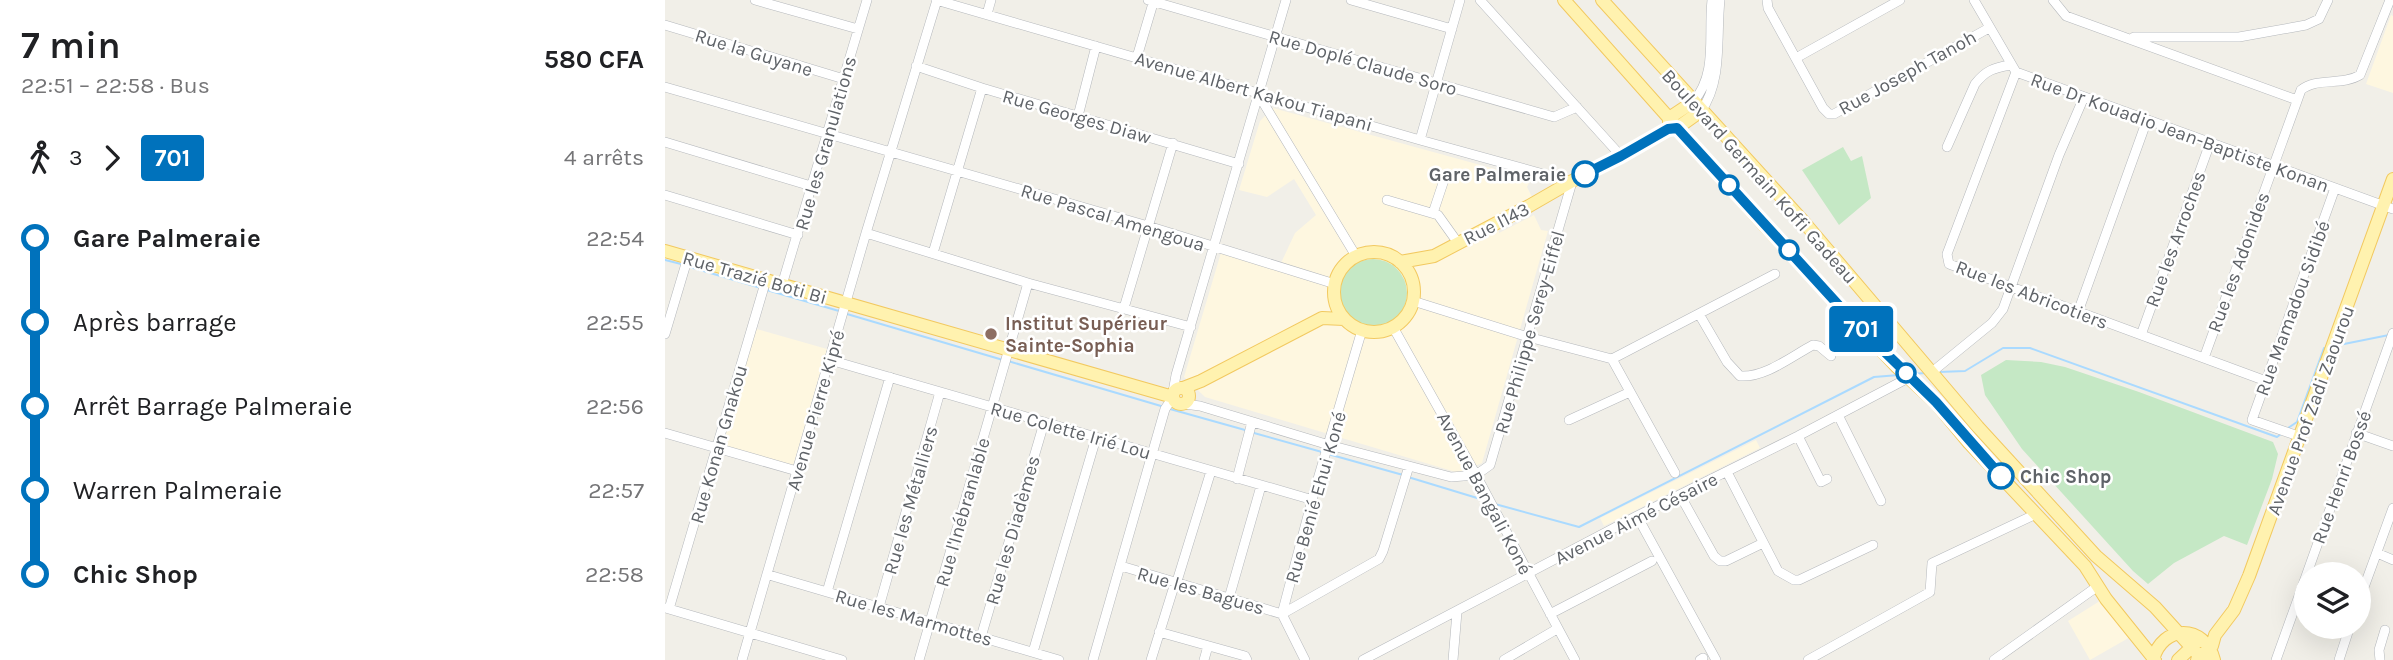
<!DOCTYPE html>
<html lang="fr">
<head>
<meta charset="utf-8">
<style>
	:root { --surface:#fff; --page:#f2f2f2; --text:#202124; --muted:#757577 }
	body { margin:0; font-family:Karla,sans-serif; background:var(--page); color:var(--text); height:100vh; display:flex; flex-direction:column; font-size:26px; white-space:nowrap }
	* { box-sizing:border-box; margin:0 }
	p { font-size:23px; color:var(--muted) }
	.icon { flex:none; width:38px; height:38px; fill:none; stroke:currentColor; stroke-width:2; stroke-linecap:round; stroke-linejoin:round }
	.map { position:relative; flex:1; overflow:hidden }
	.details { display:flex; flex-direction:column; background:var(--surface); width:665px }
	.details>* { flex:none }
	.badge { padding:0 14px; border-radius:5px; font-size:24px; line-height:46px }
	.buttons { position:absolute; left:1629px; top:562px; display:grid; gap:14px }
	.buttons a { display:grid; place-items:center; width:77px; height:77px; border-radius:50%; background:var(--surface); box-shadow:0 7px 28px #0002; font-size:35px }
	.map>.badge { position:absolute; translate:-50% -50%; box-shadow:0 0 0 4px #fff }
	.legs { display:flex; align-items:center; gap:10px; height:77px; padding:0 21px; font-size:23px }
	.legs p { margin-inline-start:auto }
	.head { display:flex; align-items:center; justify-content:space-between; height:119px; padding:0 21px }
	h1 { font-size:38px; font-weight:600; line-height:52px }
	ul { padding:0 21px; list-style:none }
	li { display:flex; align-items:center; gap:24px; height:84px; font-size:26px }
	li i { display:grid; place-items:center; width:10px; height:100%; margin:0 9px; background:currentColor }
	li i::after { content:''; width:18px; height:18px; margin:-9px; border:5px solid; border-radius:50%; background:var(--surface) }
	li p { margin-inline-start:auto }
	li:first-child i { background:linear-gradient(#0000 50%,currentColor 0) }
	li:last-child i { background:linear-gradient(currentColor 50%,#0000 0) }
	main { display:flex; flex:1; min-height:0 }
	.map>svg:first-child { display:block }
</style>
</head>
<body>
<main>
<section class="details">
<div class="head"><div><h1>7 min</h1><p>22:51 – 22:58 · Bus</p></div><b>580 CFA</b></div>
<div class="legs"><svg class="icon" aria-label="walk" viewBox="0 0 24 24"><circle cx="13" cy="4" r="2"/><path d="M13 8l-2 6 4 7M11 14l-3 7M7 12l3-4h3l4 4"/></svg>3<svg class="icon" aria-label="forward" viewBox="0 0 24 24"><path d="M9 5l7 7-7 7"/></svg><b class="badge" style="background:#0072bc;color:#fff">701</b><p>4 arrêts</p></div>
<ul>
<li><i style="color:#0072bc"></i><b>Gare Palmeraie</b><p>22:54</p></li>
<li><i style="color:#0072bc"></i><span>Après barrage</span><p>22:55</p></li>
<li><i style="color:#0072bc"></i><span>Arrêt Barrage Palmeraie</span><p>22:56</p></li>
<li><i style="color:#0072bc"></i><span>Warren Palmeraie</span><p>22:57</p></li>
<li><i style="color:#0072bc"></i><b>Chic Shop</b><p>22:58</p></li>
</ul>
</section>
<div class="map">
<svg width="1728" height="660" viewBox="0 0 1728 660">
	<rect width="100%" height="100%" fill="#f1efe8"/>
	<path fill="#fef7e0" d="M 1726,15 L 1728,16 L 1728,93 L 1701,84 Z
		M 608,108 L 866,179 L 862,187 L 867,197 L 832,217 L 834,233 L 869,215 L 876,230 L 883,231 L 817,463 L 794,473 L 540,397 L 519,377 L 558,246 L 616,263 L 630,233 L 651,215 L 629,179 L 602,197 L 574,190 L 595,121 Z
		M 88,328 L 162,349 L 128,466 L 55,445 Z
		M 1091,440 L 1095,448 L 939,526 L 935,518 Z
		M 1438,599 L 1467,636 L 1425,660 L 1403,621 Z"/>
	<path fill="#c5e8c5" d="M 1178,147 L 1186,161 L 1197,156 L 1206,198 L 1174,225 L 1137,170 Z
		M674 293a34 34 0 1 1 68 0a34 34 0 1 1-68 0Z
		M 1341,360 L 1376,362 L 1400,367 L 1474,392 L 1608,442 L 1613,454 L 1607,479 L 1582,545 L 1559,536 L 1509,563 L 1483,584 L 1468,571 L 1357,449 L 1320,395 L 1316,375 Z"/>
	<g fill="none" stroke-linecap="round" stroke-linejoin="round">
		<path stroke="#aadaff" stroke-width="2" d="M 0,260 L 16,264
			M 25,267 L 96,288
			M 102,290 L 174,311
			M 182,314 L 338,360
			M 1674,345 L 1724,335
			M 343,361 L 496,406
			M 1274,372 L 1300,371 L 1338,348 L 1365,348 L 1612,437 L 1616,434
			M 1246,374 L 1261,373
			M 505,409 L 580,430
			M 1623,428 L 1632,422 L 1659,348 L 1662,348
			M 589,433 L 657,452
			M 663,454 L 738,475
			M 743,477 L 822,501
			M 830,504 L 914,527 L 1209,377 L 1234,375"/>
		<g stroke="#b5b8bc" stroke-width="10">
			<path id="minor" d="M 90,0 L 193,29
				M 271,0 L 755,140 L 907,182 L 825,465 L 811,475
				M 483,0 L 889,117 L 912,107
				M 686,0 L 787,29
				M 815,0 L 956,156
				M 1102,0 L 1103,8 L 1158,108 L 1164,114 L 1169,114 L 1324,28
				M 1309,0 L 1351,72 L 1728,209
				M 1388,0 L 1401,16 L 1632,100
				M 322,14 L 326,0
				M 0,25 L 179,79
				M 1469,37 L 1574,37 L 1641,25 L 1654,19 L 1663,0
				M 472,57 L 489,0
				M 1131,58 L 1235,0
				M 251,66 L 317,88 L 574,164
				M 1351,72 L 1282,254 L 1284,264 L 1601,381
				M 0,87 L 483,226 L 670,284
				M 593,94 L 691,256
				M 1028,102 C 1053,74 1043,35 1047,0
				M 1036,111 C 1058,81 1051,36 1055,0
				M 413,116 L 431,46
				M 755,140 L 795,0
				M 0,142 L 146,186
				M 1282,147 L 1310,84 C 1321,70 1329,68 1345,65
				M 0,195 L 133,235
				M 722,200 L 773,215 L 793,243
				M 768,213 L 780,177
				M 201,233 L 363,283 L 526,327
				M 268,253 L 317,88
				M 117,285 L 202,0
				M 748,301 L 863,337 L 947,359 L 1110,274
				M 459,308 L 508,143
				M 1413,312 L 1482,120
				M 1034,314 L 1062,362 L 1075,376 C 1100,378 1127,356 1148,345 L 1154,346 L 1166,356
				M 728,327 L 811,475 L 910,660
				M 0,334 L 23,257
				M 1476,335 L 1545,143
				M 1539,358 L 1636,90 C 1651,77 1677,86 1695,75 L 1725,0
				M 947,359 L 1010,473
				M 165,360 L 648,500
				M 1267,372 L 1327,323 L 1338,309 L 1394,155 L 1419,97
				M 508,392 L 511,375 L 621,0
				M 519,404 L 535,406 L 664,445 L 786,477 L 811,475
				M 1173,415 L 1216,501
				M 904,420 L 965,392
				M 0,433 L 132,471
				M 1691,433 L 1728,446
				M 1133,436 L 1156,482 L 1162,479
				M 1636,437 L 1587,420 L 1670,188
				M 1062,472 L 1113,571 L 1129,580 L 1134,580 L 1208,545
				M 572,479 L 587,422
				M 1015,495 L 1049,556 L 1055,561 L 1061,561 L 1098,543
				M 972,516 L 1051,660
				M 1712,553 L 1728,560
				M 456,566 L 617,614 L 714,559 L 718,551 L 744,466
				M 104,575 L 394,660
				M 513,578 L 546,471
				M 162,592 L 225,377
				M 564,598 L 596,486
				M 1694,601 L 1728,508
				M 214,607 L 275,392
				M 1,608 L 177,660
				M 4,609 L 101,280
				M 885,614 L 987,561
				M 494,632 L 580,656 L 582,660
				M 316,637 L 379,423
				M 368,652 L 431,438
				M 77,660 L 201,233 L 272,0
				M 254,660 L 363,283
				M 428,660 L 500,409 L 508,397
				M 486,660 L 510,583
				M 539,660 L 543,646
				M 640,660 L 617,614 L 650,489 L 697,330
				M 698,660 L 972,516 L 1133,436 L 1245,377
				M 788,660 L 792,612
				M 839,660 L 892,629
				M 1035,660 L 1038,658
				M 1143,660 L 1265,592 L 1267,563 L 1371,514
				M 1329,660 L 1433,586
				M 1611,660 L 1728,333
				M 1674,660 L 1685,626
				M 1715,660 L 1714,650 L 1720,630"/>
		</g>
		<g stroke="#f2c960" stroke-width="14">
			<path id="major" d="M 899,0 L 1100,226 L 1231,366 L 1271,403 L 1304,443 L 1420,566 L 1441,599 L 1490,660
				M 937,0 L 1138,221 L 1313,427 L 1431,556 L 1490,607 L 1538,660
				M 1004,124 L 1004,118 L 1028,102
				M 0,251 L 508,397
				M669 292a40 40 0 1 1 80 0a40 40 0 1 1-80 0Z
				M 735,262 L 769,256 L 864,206 L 916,176 L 956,156 L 1003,129 L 1012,128 L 1036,111
				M508 396a8 8 0 1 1 16 0a8 8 0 1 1-16 0Z
				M 518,388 L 536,381 L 657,318 L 679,319
				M 1488,660 C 1497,624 1540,624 1549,660
				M 1513,660 L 1531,643
				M 1532,660 L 1547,646 L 1550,635 L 1569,610 L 1584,576 L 1728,179"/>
		</g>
		<use href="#minor" stroke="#fff" stroke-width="9"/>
		<use href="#major" stroke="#fff2af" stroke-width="12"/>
	</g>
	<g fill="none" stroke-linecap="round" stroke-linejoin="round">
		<g stroke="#fff" stroke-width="16">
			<path id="line-1" d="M 920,174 L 956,156 L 1003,129 L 1012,128 L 1189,322 L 1271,402 L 1336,476"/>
		</g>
		<use href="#line-1" stroke="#0072bc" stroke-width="10"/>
	</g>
	<g fill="#fff" stroke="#0072bc" stroke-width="3.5">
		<circle cx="920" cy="174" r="12"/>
		<circle cx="1064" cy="185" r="9"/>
		<circle cx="1124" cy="250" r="9"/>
		<circle cx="1241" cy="373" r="9"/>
		<circle cx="1336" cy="476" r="12"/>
	</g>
	<circle fill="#8d6e63" stroke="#fff" stroke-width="2.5" cx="326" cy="334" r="7"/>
	<g text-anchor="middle" stroke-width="5" stroke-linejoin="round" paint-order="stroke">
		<g font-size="19" fill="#5f6368" stroke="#fff">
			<text transform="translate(89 52) rotate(17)" y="7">Rue la Guyane</text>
			<text transform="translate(698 62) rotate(16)" y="7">Rue Doplé Claude Soro</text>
			<text transform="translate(1242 72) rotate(-29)" y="7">Rue Joseph Tanoh</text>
			<text transform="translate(589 91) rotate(16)" y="7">Avenue Albert Kakou Tiapani</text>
			<text transform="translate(412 116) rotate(16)" y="7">Rue Georges Diaw</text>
			<text transform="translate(1515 132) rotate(20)" y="7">Rue Dr Kouadio Jean-Baptiste Konan</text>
			<text transform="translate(160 143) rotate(-74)" y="7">Rue les Granulations</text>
			<text transform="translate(1095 176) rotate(48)" y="7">Boulevard Germain Koffi Gadeau</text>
			<text transform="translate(448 217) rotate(17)" y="7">Rue Pascal Amengoua</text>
			<text transform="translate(831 223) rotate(-27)" y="7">Rue I143</text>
			<text transform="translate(1510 239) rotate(-70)" y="7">Rue les Arroches</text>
			<text transform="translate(1573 262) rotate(-70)" y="7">Rue les Adonides</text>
			<text transform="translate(90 277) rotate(16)" y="7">Rue Trazié Boti Bi</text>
			<text transform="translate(1367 294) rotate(21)" y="7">Rue les Abricotiers</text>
			<text transform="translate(1627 308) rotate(-70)" y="7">Rue Mamadou Sidibé</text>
			<text transform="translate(864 332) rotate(-74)" y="7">Rue Philippe Serey-Eiffel</text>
			<text transform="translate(150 410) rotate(-74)" y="7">Avenue Pierre Kipré</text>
			<text transform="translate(1645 410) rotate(-70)" y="7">Avenue Prof Zadi Zaourou</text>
			<text transform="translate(406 430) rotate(16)" y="7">Rue Colette Irié Lou</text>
			<text transform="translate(53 444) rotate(-74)" y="7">Rue Konan Gnakou</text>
			<text transform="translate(1676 477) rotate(-70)" y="7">Rue Henri Bossé</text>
			<text transform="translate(820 493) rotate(62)" y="7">Avenue Bangali Koné</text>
			<text transform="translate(650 497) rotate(-74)" y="7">Rue Benié Ehui Koné</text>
			<text transform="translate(245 500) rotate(-74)" y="7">Rue les Métalliers</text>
			<text transform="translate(297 512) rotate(-74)" y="7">Rue l'Inébranlable</text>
			<text transform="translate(971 518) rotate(-27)" y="7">Avenue Aimé Césaire</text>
			<text transform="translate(347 530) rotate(-74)" y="7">Rue les Diadèmes</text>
			<text transform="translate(536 590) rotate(16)" y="7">Rue les Bagues</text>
			<text transform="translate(249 617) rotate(16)" y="7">Rue les Marmottes</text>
		</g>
		<g font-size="19" font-weight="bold" fill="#5f6368" stroke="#fff" text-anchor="end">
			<text x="901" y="181">Gare Palmeraie</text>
			<text x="1355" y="483" text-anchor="start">Chic Shop</text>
		</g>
		<g font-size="19" font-weight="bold" fill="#785e54" stroke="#fff" text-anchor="start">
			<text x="340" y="330">Institut Supérieur<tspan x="340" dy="22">Sainte-Sophia</tspan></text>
		</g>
	</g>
</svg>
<div class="buttons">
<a><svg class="icon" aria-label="layers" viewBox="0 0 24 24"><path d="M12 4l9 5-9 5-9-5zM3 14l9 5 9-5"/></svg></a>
</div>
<b class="badge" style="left:1196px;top:329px;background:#0072bc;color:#fff">701</b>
</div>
</main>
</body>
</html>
